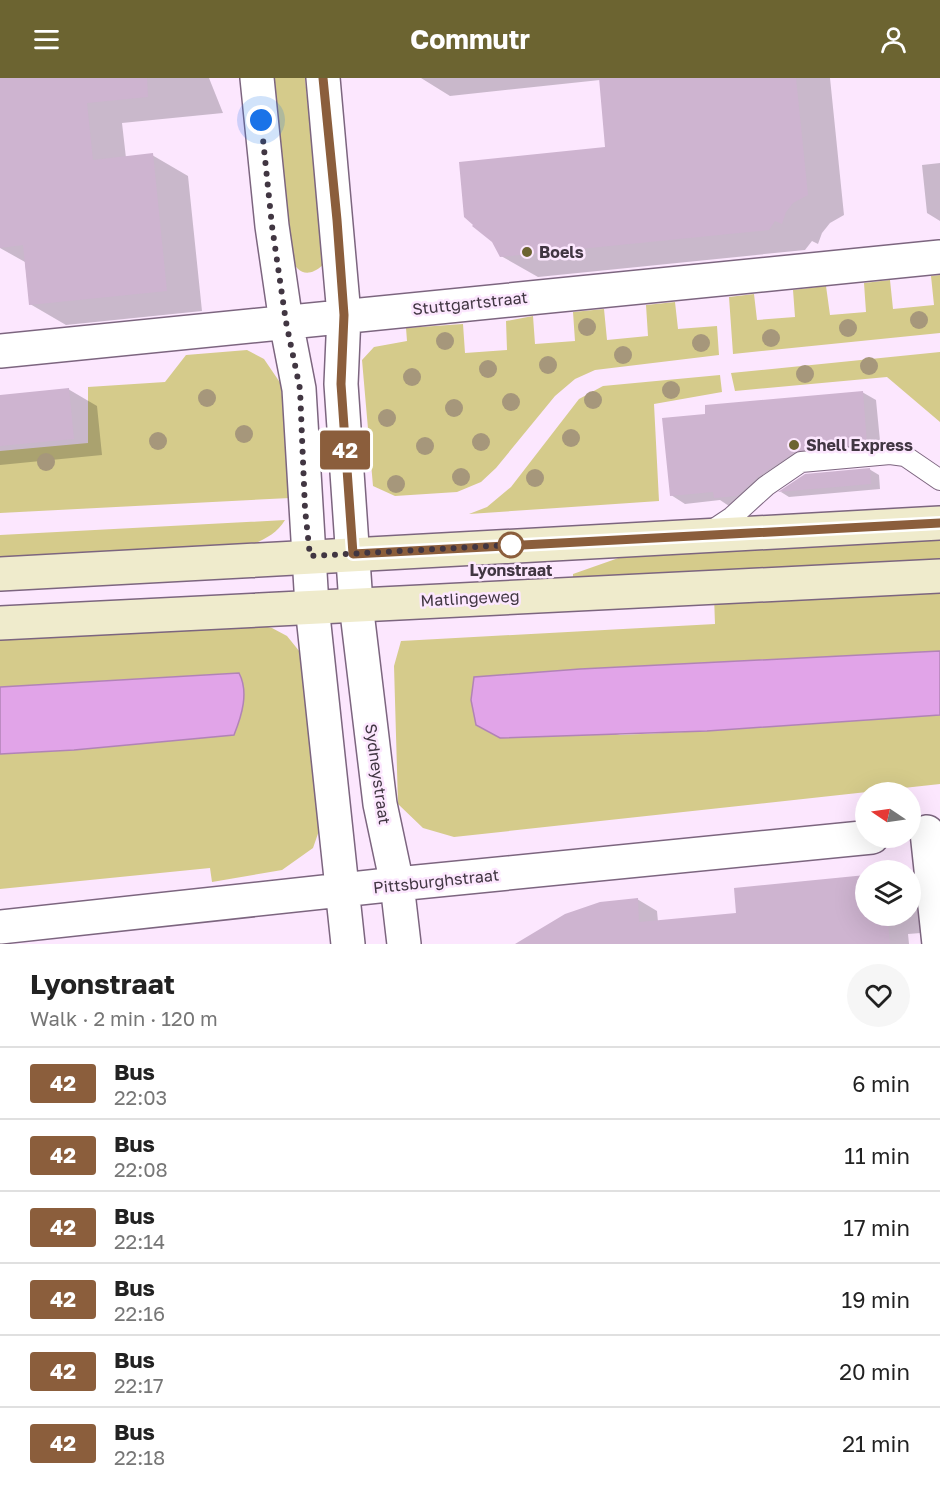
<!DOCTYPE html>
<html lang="en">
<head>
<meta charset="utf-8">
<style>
	:root { --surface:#fff; --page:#f6f6f6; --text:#222; --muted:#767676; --line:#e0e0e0; --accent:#6c6431 }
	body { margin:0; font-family:"Golos Text",sans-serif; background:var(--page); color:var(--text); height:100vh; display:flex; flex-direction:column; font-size:22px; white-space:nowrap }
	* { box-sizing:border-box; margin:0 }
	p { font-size:20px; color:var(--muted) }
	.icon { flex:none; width:33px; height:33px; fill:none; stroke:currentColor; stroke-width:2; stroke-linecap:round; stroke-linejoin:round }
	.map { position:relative; height:866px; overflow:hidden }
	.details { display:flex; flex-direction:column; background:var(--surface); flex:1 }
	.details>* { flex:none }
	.badge { padding:0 12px; border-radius:4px; font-size:21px; line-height:39px }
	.needle { width:39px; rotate:283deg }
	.controls { position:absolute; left:855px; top:704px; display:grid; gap:12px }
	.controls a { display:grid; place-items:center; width:66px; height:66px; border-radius:50%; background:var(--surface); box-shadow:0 6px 24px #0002; font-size:30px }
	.you { position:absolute; width:30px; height:30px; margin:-15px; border:4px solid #fff; border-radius:50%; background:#1a73e8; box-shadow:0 0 0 9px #1a73e833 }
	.map>.badge { position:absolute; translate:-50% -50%; box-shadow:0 0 0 3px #fff }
	.round { display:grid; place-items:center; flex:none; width:63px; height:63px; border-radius:32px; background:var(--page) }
	.overview { display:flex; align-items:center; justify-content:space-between; height:102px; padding:0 30px }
	h1 { font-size:28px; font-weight:700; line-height:45px }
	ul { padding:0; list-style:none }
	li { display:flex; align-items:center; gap:18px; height:72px; padding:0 30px; border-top:2px solid var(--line) }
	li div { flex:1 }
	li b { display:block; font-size:22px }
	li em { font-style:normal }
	li .badge { min-width:66px; font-weight:700; text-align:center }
	header { display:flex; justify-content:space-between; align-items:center; height:78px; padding:0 30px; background:var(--accent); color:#fff; font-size:27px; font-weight:700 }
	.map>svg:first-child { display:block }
</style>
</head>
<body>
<header><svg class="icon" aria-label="menu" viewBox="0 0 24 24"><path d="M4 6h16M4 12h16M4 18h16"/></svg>Commutr<svg class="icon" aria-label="person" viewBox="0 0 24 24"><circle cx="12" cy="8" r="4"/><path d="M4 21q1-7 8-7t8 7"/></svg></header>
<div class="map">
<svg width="940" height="866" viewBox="0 0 940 866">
	<rect width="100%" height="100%" fill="#fce7fe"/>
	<path fill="#d5cb8b" d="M 271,0 L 305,0 L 323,177 L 323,187 C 308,200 298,196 290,179 Z
		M 940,197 L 940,255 L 733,276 L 729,219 L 754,216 L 757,242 L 795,239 L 793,212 L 826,208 L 830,237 L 866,234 L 864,205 L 890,202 L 893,231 L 934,227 L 931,198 Z
		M 675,224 L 678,251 L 717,248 L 719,277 L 595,292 L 575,301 L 555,318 L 496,390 L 481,404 L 457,414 L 395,418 L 373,408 L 362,282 L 374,269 L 407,263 L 406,250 L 463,246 L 465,275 L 507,272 L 506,243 L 533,238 L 535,266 L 575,263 L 573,234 L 604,231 L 607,262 L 648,258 L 646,227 Z
		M 247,272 L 264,281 L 281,306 L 290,420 L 0,435 L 0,373 L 88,365 L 88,309 L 165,304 L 186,277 Z
		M 940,274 L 940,344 L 887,299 L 735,313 L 731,295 Z
		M 720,297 L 722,314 L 654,326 L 659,423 L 469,436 L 487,429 L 511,409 L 579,321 L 603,308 Z
		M 285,442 C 275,459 256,465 238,472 L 0,486 L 0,457 Z
		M 940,460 L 940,484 L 573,504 L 573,496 L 627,477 Z
		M 940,508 L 940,573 L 580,591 L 474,599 L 471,622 L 620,657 L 707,653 L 940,637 L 940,706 L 454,759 L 423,750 L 398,726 L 394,588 L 401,563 L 715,546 L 714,518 Z
		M 250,545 L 272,550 L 287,558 L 308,584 L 321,747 L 313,770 L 282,792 L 212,804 L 210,790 L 0,811 L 0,676 L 74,672 L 234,657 L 238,595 L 0,609 L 0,553 Z"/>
	<path fill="#e1a4e8" stroke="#b183b6" stroke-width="1.5" d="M 940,573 L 940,637 L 707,653 L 500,660 L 476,647 L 471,622 L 474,599 L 580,591 Z
		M 239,595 C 249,614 242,637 234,657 L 74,672 L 0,676 L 0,609 Z"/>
	<path fill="#0003" d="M 0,0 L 209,0 L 223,35 L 122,45 L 126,80 L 152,77 L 188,98 L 202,233 L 66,247 L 30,226 L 25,184 L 0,170 Z
		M 421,0 L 830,0 L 844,137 L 830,145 L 822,155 L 818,166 L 812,163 L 805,172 L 538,199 L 501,178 L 493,163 L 475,146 L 607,71 L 600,2 L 450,18 Z
		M 940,85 L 940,143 L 927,135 L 922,87 Z
		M 68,311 L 97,328 L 102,377 L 0,387 L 0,318 Z
		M 862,314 L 876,322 L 881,373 L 814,379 L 752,425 L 729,428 L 720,422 L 685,426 L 671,417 L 707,337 Z
		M 869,391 L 879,397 L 880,411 L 789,419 L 781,414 L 806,397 Z
		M 910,804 L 916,807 L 921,855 L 908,856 L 909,866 L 531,866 L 637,821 L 657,833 L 658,844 L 910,837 Z"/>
	<path fill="#ceb4d0" d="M 0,0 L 147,0 L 148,19 L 87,25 L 93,82 L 153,75 L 167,213 L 29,227 L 23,167 L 0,170 Z
		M 599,0 L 796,0 L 808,117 L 793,125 L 786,134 L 782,146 L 775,143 L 769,152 L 500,179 L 492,164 L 472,148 L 473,147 L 464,139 L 459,84 L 605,69 Z
		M 69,310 L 74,361 L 0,368 L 0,317 Z
		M 863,313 L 867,366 L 795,374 L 759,398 L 737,418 L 714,420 L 713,414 L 670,418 L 662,340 L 705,336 L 705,327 Z
		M 870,390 L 871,406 L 778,414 L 805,396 Z
		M 866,797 L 866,837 L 887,837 L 890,866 L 515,866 L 565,836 L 600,824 L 638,820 L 639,844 L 736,835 L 734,810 Z"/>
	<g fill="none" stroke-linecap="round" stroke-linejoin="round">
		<g stroke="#7c657f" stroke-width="22">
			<path id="lane" d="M 711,453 L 732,439 L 766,408 L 801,384 L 890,376 L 905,378 L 940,402"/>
		</g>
		<g stroke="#7c657f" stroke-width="36">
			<path id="street" d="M 257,0 L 272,148 L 286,244 L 299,311 L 312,528 L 348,866
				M 323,0 L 344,237 L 341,306 L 356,526 L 380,726 L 397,806 L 404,866
				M 0,273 L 940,179
				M 927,754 L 939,866
				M 0,849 L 397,806 L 872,759"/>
		</g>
		<g stroke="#7c657f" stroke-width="36">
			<path id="secondary" d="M 0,496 L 940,445
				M 0,545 L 940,498"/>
		</g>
		<use href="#lane" stroke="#fff" stroke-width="20"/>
		<use href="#street" stroke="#fff" stroke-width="33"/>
		<use href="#secondary" stroke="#efebcc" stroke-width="33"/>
	</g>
	<g fill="#a6977b">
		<circle cx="919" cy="242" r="9"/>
		<circle cx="587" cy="249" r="9"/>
		<circle cx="848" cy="250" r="9"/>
		<circle cx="771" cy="260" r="9"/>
		<circle cx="445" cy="263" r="9"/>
		<circle cx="701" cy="265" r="9"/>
		<circle cx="623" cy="277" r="9"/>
		<circle cx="548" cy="287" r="9"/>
		<circle cx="869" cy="288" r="9"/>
		<circle cx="488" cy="291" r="9"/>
		<circle cx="805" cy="296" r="9"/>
		<circle cx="412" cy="299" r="9"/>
		<circle cx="671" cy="312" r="9"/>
		<circle cx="207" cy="320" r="9"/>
		<circle cx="593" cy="322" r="9"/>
		<circle cx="511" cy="324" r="9"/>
		<circle cx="454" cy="330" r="9"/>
		<circle cx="387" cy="340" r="9"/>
		<circle cx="244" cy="356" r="9"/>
		<circle cx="571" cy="360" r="9"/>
		<circle cx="158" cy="363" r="9"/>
		<circle cx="481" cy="364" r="9"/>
		<circle cx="425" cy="368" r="9"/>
		<circle cx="46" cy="384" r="9"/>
		<circle cx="461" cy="399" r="9"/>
		<circle cx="535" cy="400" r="9"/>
		<circle cx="396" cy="406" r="9"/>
	</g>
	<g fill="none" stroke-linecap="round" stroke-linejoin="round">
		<g stroke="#fff" stroke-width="14">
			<path id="line" d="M 323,0 L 337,142 L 344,237 L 341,306 L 353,476 L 940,445"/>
		</g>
		<use href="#line" stroke="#8b5e3c" stroke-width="9"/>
		<path stroke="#413642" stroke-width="6" stroke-dasharray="0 10.8" d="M 261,42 L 272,148 L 286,244 L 300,311 L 305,431 L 310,478 L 511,467"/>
	</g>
	<g fill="#6c6431" stroke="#fce7fe" stroke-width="2">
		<circle cx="527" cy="174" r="6"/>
		<circle cx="794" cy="367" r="6"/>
	</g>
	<circle fill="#fff" stroke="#8b5e3c" stroke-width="3" cx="511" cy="467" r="12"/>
	<g text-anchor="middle" stroke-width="5" stroke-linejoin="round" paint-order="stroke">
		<g font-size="16" font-weight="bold" fill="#413642" stroke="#fce7fe" text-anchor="start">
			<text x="539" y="180">Boels</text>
			<text x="806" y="373">Shell Express</text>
		</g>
		<g font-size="16" fill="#413642" stroke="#fce7fe">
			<text transform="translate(470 225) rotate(-6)" y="6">Stuttgartstraat</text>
			<text transform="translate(470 520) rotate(-3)" y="6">Matlingeweg</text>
			<text transform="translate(378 696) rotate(82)" y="6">Sydneystraat</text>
			<text transform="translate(436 803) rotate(-6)" y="6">Pittsburghstraat</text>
		</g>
		<g font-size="16" font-weight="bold" fill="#413642" stroke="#fce7fe">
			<text x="511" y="498">Lyonstraat</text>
		</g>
	</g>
</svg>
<div class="controls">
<a><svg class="needle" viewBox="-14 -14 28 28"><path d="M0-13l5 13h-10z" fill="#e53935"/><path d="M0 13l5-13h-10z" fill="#767676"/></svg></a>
<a><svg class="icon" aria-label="layers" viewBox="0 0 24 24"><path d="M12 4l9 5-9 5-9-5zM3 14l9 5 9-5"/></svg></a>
</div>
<div class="you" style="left:261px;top:42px"></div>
<b class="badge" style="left:345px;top:372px;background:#8b5e3c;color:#fff">42</b>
</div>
<section class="details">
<div class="overview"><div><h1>Lyonstraat</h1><p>Walk · 2 min · 120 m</p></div><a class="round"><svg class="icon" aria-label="heart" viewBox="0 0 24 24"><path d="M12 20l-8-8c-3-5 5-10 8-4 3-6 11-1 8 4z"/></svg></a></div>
<ul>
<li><span class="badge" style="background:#8b5e3c;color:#fff">42</span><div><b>Bus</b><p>22:03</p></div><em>6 min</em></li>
<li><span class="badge" style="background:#8b5e3c;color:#fff">42</span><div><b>Bus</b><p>22:08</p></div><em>11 min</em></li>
<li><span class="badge" style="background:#8b5e3c;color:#fff">42</span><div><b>Bus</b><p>22:14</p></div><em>17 min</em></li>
<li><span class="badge" style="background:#8b5e3c;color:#fff">42</span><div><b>Bus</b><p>22:16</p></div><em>19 min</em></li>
<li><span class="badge" style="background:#8b5e3c;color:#fff">42</span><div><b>Bus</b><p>22:17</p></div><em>20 min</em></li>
<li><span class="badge" style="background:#8b5e3c;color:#fff">42</span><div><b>Bus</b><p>22:18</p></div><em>21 min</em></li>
</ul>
</section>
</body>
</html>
